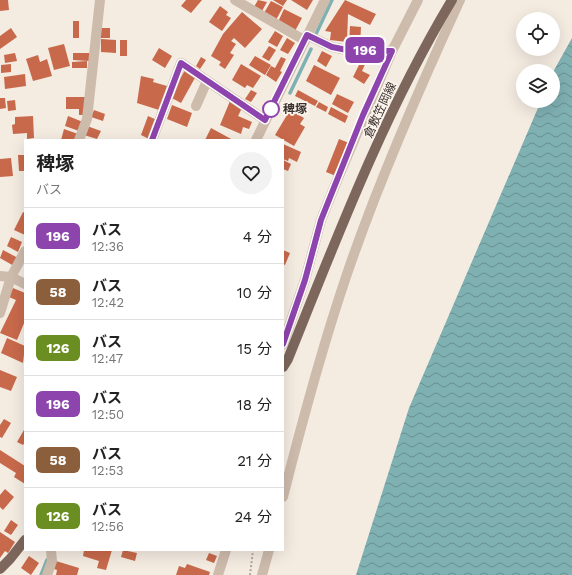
<!DOCTYPE html>
<html lang="ja">
<head>
<meta charset="utf-8">
<style>
	:root { --surface:#fff; --page:#f2f2f2; --text:#222; --muted:#767676; --line:#e0e0e0 }
	body { margin:0; font-family:"Work Sans","Noto Sans JP",sans-serif; background:var(--page); color:var(--text); height:100vh; display:flex; flex-direction:column; font-size:15px; white-space:nowrap }
	* { box-sizing:border-box; margin:0 }
	p { font-size:13px; color:var(--muted) }
	.icon { flex:none; width:22px; height:22px; fill:none; stroke:currentColor; stroke-width:2; stroke-linecap:round; stroke-linejoin:round }
	.map { position:relative; flex:1; overflow:hidden }
	.details { position:absolute; left:24px; top:139px; width:260px; height:412px; display:flex; flex-direction:column; background:var(--surface); border-radius:0px; box-shadow:0 4px 16px #0002 }
	.details>* { flex:none }
	.badge { padding:0 8px; border-radius:6px; font-size:14px; line-height:26px }
	.tools { position:absolute; left:516px; top:12px; display:grid; gap:8px }
	.tools a { display:grid; place-items:center; width:44px; height:44px; border-radius:50%; background:var(--surface); box-shadow:0 4px 16px #0002; font-size:20px }
	.map>.badge { position:absolute; translate:-50% -50%; box-shadow:0 0 0 2px #fff }
	.round { display:grid; place-items:center; flex:none; width:42px; height:42px; border-radius:21px; background:var(--page) }
	.head { display:flex; align-items:center; justify-content:space-between; height:68px; padding:0 12px }
	h1 { font-size:19px; font-weight:700; line-height:30px }
	ul { padding:0; list-style:none }
	li { display:flex; align-items:center; gap:12px; height:56px; padding:0 12px; border-top:1px solid var(--line) }
	li div { flex:1 }
	li b { display:block; font-size:15px }
	li em { font-style:normal }
	li .badge { min-width:44px; font-weight:700; text-align:center }
	.map>svg:first-child { display:block }
</style>
</head>
<body>
<div class="map">
<svg width="572" height="575" viewBox="0 0 572 575">
	<defs>
		<pattern id="water-waves" width="16" height="10" patternUnits="userSpaceOnUse"><rect width="16" height="10" fill="#7fb0b2"/><path d="M0 5q4-4 8 0t8 0" fill="none" stroke="#699091"/></pattern>
	</defs>
	<rect width="100%" height="100%" fill="#f4ebe1"/>
	<path fill="url(#water-waves)" d="M 572,38 L 572,575 L 356,575 L 409,408 L 541,101 L 553,101 L 553,72 Z"/>
	<g fill="none" stroke-linecap="round" stroke-linejoin="round">
		<path stroke="#7fb0b2" stroke-width="3.5" d="M 316,34 L 332,0
			M 290,93 L 311,49
			M 41,575 L 47,560"/>
	</g>
	<path fill="#c8694b" d="M 0,0 L 8,0 L 9,10 L 0,11 Z
		M 186,0 L 202,0 L 191,13 L 181,6 Z
		M 258,0 L 267,2 L 262,11 L 254,7 Z
		M 273,0 L 287,0 L 283,6 Z
		M 291,0 L 313,0 L 307,10 Z
		M 345,0 L 376,14 L 370,25 L 348,14 L 347,42 L 330,40 L 331,32 L 325,31 Z
		M 271,1 L 283,7 L 276,20 L 264,13 Z
		M 220,6 L 228,12 L 226,15 L 231,18 L 222,31 L 209,22 Z
		M 284,9 L 302,18 L 295,31 L 278,22 Z
		M 242,12 L 262,29 L 245,48 L 234,38 L 231,41 L 236,44 L 230,53 L 234,55 L 225,69 L 219,65 L 221,62 L 211,56 L 223,34 Z
		M 73,21 L 79,21 L 79,38 L 73,38 Z
		M 350,26 L 361,27 L 360,46 L 349,45 Z
		M 11,28 L 17,37 L 0,49 L 0,36 Z
		M 100,28 L 110,28 L 110,38 L 100,38 Z
		M 275,31 L 283,36 L 277,47 L 268,42 Z
		M 287,38 L 295,43 L 288,54 L 280,50 Z
		M 101,39 L 116,40 L 116,53 L 101,52 Z
		M 120,40 L 127,40 L 127,56 L 120,56 Z
		M 64,44 L 70,66 L 54,70 L 48,48 Z
		M 269,46 L 276,50 L 269,61 L 262,57 Z
		M 159,48 L 172,56 L 165,68 L 152,60 Z
		M 322,51 L 332,56 L 326,67 L 317,61 Z
		M 15,53 L 17,61 L 5,63 L 4,55 Z
		M 73,53 L 89,53 L 89,61 L 73,60 Z
		M 38,55 L 40,62 L 47,59 L 52,76 L 33,81 L 26,59 Z
		M 255,56 L 271,65 L 265,75 L 249,65 Z
		M 201,57 L 206,60 L 200,69 L 196,66 Z
		M 281,57 L 286,59 L 280,71 L 282,72 L 276,82 L 266,75 L 271,66 L 275,68 Z
		M 362,59 L 367,60 L 362,71 L 370,75 L 364,84 L 353,77 Z
		M 87,61 L 87,68 L 72,68 L 72,62 Z
		M 11,64 L 11,72 L 1,73 L 1,65 Z
		M 241,64 L 261,76 L 253,88 L 247,85 L 245,88 L 232,80 Z
		M 314,65 L 340,78 L 331,95 L 306,81 Z
		M 185,70 L 196,76 L 181,103 L 170,97 Z
		M 25,74 L 26,86 L 5,89 L 4,77 Z
		M 141,76 L 154,79 L 153,82 L 167,86 L 159,110 L 137,103 Z
		M 251,90 L 257,93 L 251,102 L 245,99 Z
		M 298,90 L 318,101 L 315,106 L 295,96 Z
		M 337,94 L 354,102 L 348,113 L 332,104 Z
		M 66,97 L 86,97 L 86,115 L 79,115 L 79,109 L 66,109 Z
		M 0,98 L 5,98 L 6,108 L 0,109 Z
		M 15,100 L 16,110 L 8,111 L 7,101 Z
		M 230,101 L 243,106 L 238,116 L 252,122 L 249,129 L 243,127 L 241,134 L 220,125 Z
		M 319,102 L 328,107 L 326,112 L 316,107 Z
		M 172,105 L 192,113 L 187,127 L 167,119 Z
		M 331,107 L 348,116 L 345,123 L 328,114 Z
		M 94,110 L 105,114 L 103,121 L 91,117 Z
		M 290,110 L 304,118 L 300,124 L 305,127 L 294,146 L 275,135 Z
		M 33,116 L 34,138 L 27,139 L 27,133 L 13,134 L 12,125 L 15,124 L 15,117 Z
		M 68,116 L 83,122 L 79,131 L 65,126 Z
		M 148,116 L 157,120 L 149,139 L 141,135 Z
		M 87,126 L 101,131 L 97,139 L 84,135 Z
		M 211,128 L 233,140 L 205,140 Z
		M 64,129 L 78,134 L 76,140 L 61,140 Z
		M 339,139 L 349,143 L 336,176 L 326,172 Z
		M 283,144 L 301,152 L 297,162 L 289,158 L 288,161 L 283,159 Z
		M 18,155 L 25,155 L 25,171 L 19,171 Z
		M 11,158 L 13,176 L 0,177 L 0,159 Z
		M 283,160 L 291,164 L 288,171 L 283,169 Z
		M 23,212 L 25,213 L 25,235 L 14,230 Z
		M 11,237 L 22,242 L 18,252 L 7,246 Z
		M 3,250 L 18,258 L 14,266 L 0,258 Z
		M 283,250 L 290,253 L 285,265 L 283,264 Z
		M 13,288 L 25,293 L 25,321 L 17,340 L 0,333 L 16,300 L 9,297 Z
		M 7,338 L 25,346 L 23,363 L 1,353 Z
		M 0,370 L 17,377 L 11,391 L 0,387 Z
		M 4,419 L 11,423 L 2,438 L 0,437 L 0,425 Z
		M 24,430 L 25,442 L 23,445 L 17,442 Z
		M 0,450 L 25,466 L 25,484 L 14,477 L 16,473 L 0,463 Z
		M 5,489 L 14,497 L 3,510 L 0,507 L 0,495 Z
		M 11,520 L 18,525 L 11,535 L 4,531 Z
		M 0,532 L 15,542 L 8,553 L 5,551 L 0,558 Z
		M 84,550 L 112,550 L 106,570 L 97,568 L 99,561 L 83,556 Z
		M 123,550 L 137,553 L 135,561 L 121,557 Z
		M 209,553 L 217,556 L 214,563 L 206,560 Z
		M 29,556 L 39,563 L 31,575 L 21,568 Z
		M 56,561 L 79,568 L 77,575 L 56,575 L 57,570 L 54,569 Z
		M 187,564 L 210,572 L 209,575 L 176,575 L 179,566 L 185,568 Z"/>
	<g fill="none" stroke-linecap="round" stroke-linejoin="round">
		<path stroke="#b9a596" stroke-width="2" stroke-dasharray="2 2" stroke-linecap="butt" d="M 250,575 L 253,550"/>
		<path stroke="#cdbbac" stroke-width="10" d="M 235,0 L 304,40
			M 307,35 L 332,47 L 347,50 L 392,51
			M 196,106 L 207,81
			M 79,140 L 87,119 L 100,0
			M 152,140 L 181,63 L 265,120
			M 256,140 L 325,0
			M 0,276 L 11,277 L 25,284
			M 0,313 L 11,277 L 25,251
			M 283,344 L 305,280 L 321,220 L 338,178 L 392,51 L 418,0
			M 283,497 C 302,422 322,347 347,274 C 379,180 419,89 460,0
			M 47,575 L 52,561 L 51,550
			M 218,575 L 226,550
			M 262,575 L 269,550"/>
		<path stroke="#7d675c" stroke-width="10" d="M 283,367 L 288,359 C 337,237 384,113 452,0
			M 0,569 L 10,559 L 25,540"/>
	</g>
	<g fill="none" stroke-linecap="round" stroke-linejoin="round">
		<g stroke="#fff" stroke-width="9">
			<path id="line" d="M 152,140 L 181,63 L 265,120 L 307,35 L 332,47 L 347,50 L 392,51 L 363,115 L 321,220 L 305,280 L 283,344"/>
		</g>
		<use href="#line" stroke="#8e44ad" stroke-width="6"/>
	</g>
	<circle fill="#fff" stroke="#8e44ad" stroke-width="2" cx="271" cy="109" r="8"/>
	<g text-anchor="middle" stroke-width="3.5" stroke-linejoin="round" paint-order="stroke">
		<g font-size="12" font-weight="bold" fill="#3b302b" stroke="#fbf5ee" text-anchor="start">
			<text x="283" y="113">稗塚</text>
		</g>
		<g font-size="12" fill="#3b302b" stroke="#fbf5ee">
			<text transform="translate(380 110) rotate(-65)" y="4">倉敷笠岡線</text>
		</g>
	</g>
</svg>
<div class="tools">
<a><svg class="icon" aria-label="locate" viewBox="0 0 24 24"><circle cx="12" cy="12" r="6"/><path d="M12 2v4M12 18v4M2 12h4M18 12h4"/></svg></a>
<a><svg class="icon" aria-label="layers" viewBox="0 0 24 24"><path d="M12 4l9 5-9 5-9-5zM3 14l9 5 9-5"/></svg></a>
</div>
<b class="badge" style="left:365px;top:50px;background:#8e44ad;color:#fff">196</b>
<section class="details">
<div class="head"><div><h1>稗塚</h1><p>バス</p></div><a class="round"><svg class="icon" aria-label="heart" viewBox="0 0 24 24"><path d="M12 20l-8-8c-3-5 5-10 8-4 3-6 11-1 8 4z"/></svg></a></div>
<ul>
<li><span class="badge" style="background:#8e44ad;color:#fff">196</span><div><b>バス</b><p>12:36</p></div><em>4 分</em></li>
<li><span class="badge" style="background:#8b5e3c;color:#fff">58</span><div><b>バス</b><p>12:42</p></div><em>10 分</em></li>
<li><span class="badge" style="background:#6b8e23;color:#fff">126</span><div><b>バス</b><p>12:47</p></div><em>15 分</em></li>
<li><span class="badge" style="background:#8e44ad;color:#fff">196</span><div><b>バス</b><p>12:50</p></div><em>18 分</em></li>
<li><span class="badge" style="background:#8b5e3c;color:#fff">58</span><div><b>バス</b><p>12:53</p></div><em>21 分</em></li>
<li><span class="badge" style="background:#6b8e23;color:#fff">126</span><div><b>バス</b><p>12:56</p></div><em>24 分</em></li>
</ul>
</section>
</div>
</body>
</html>
